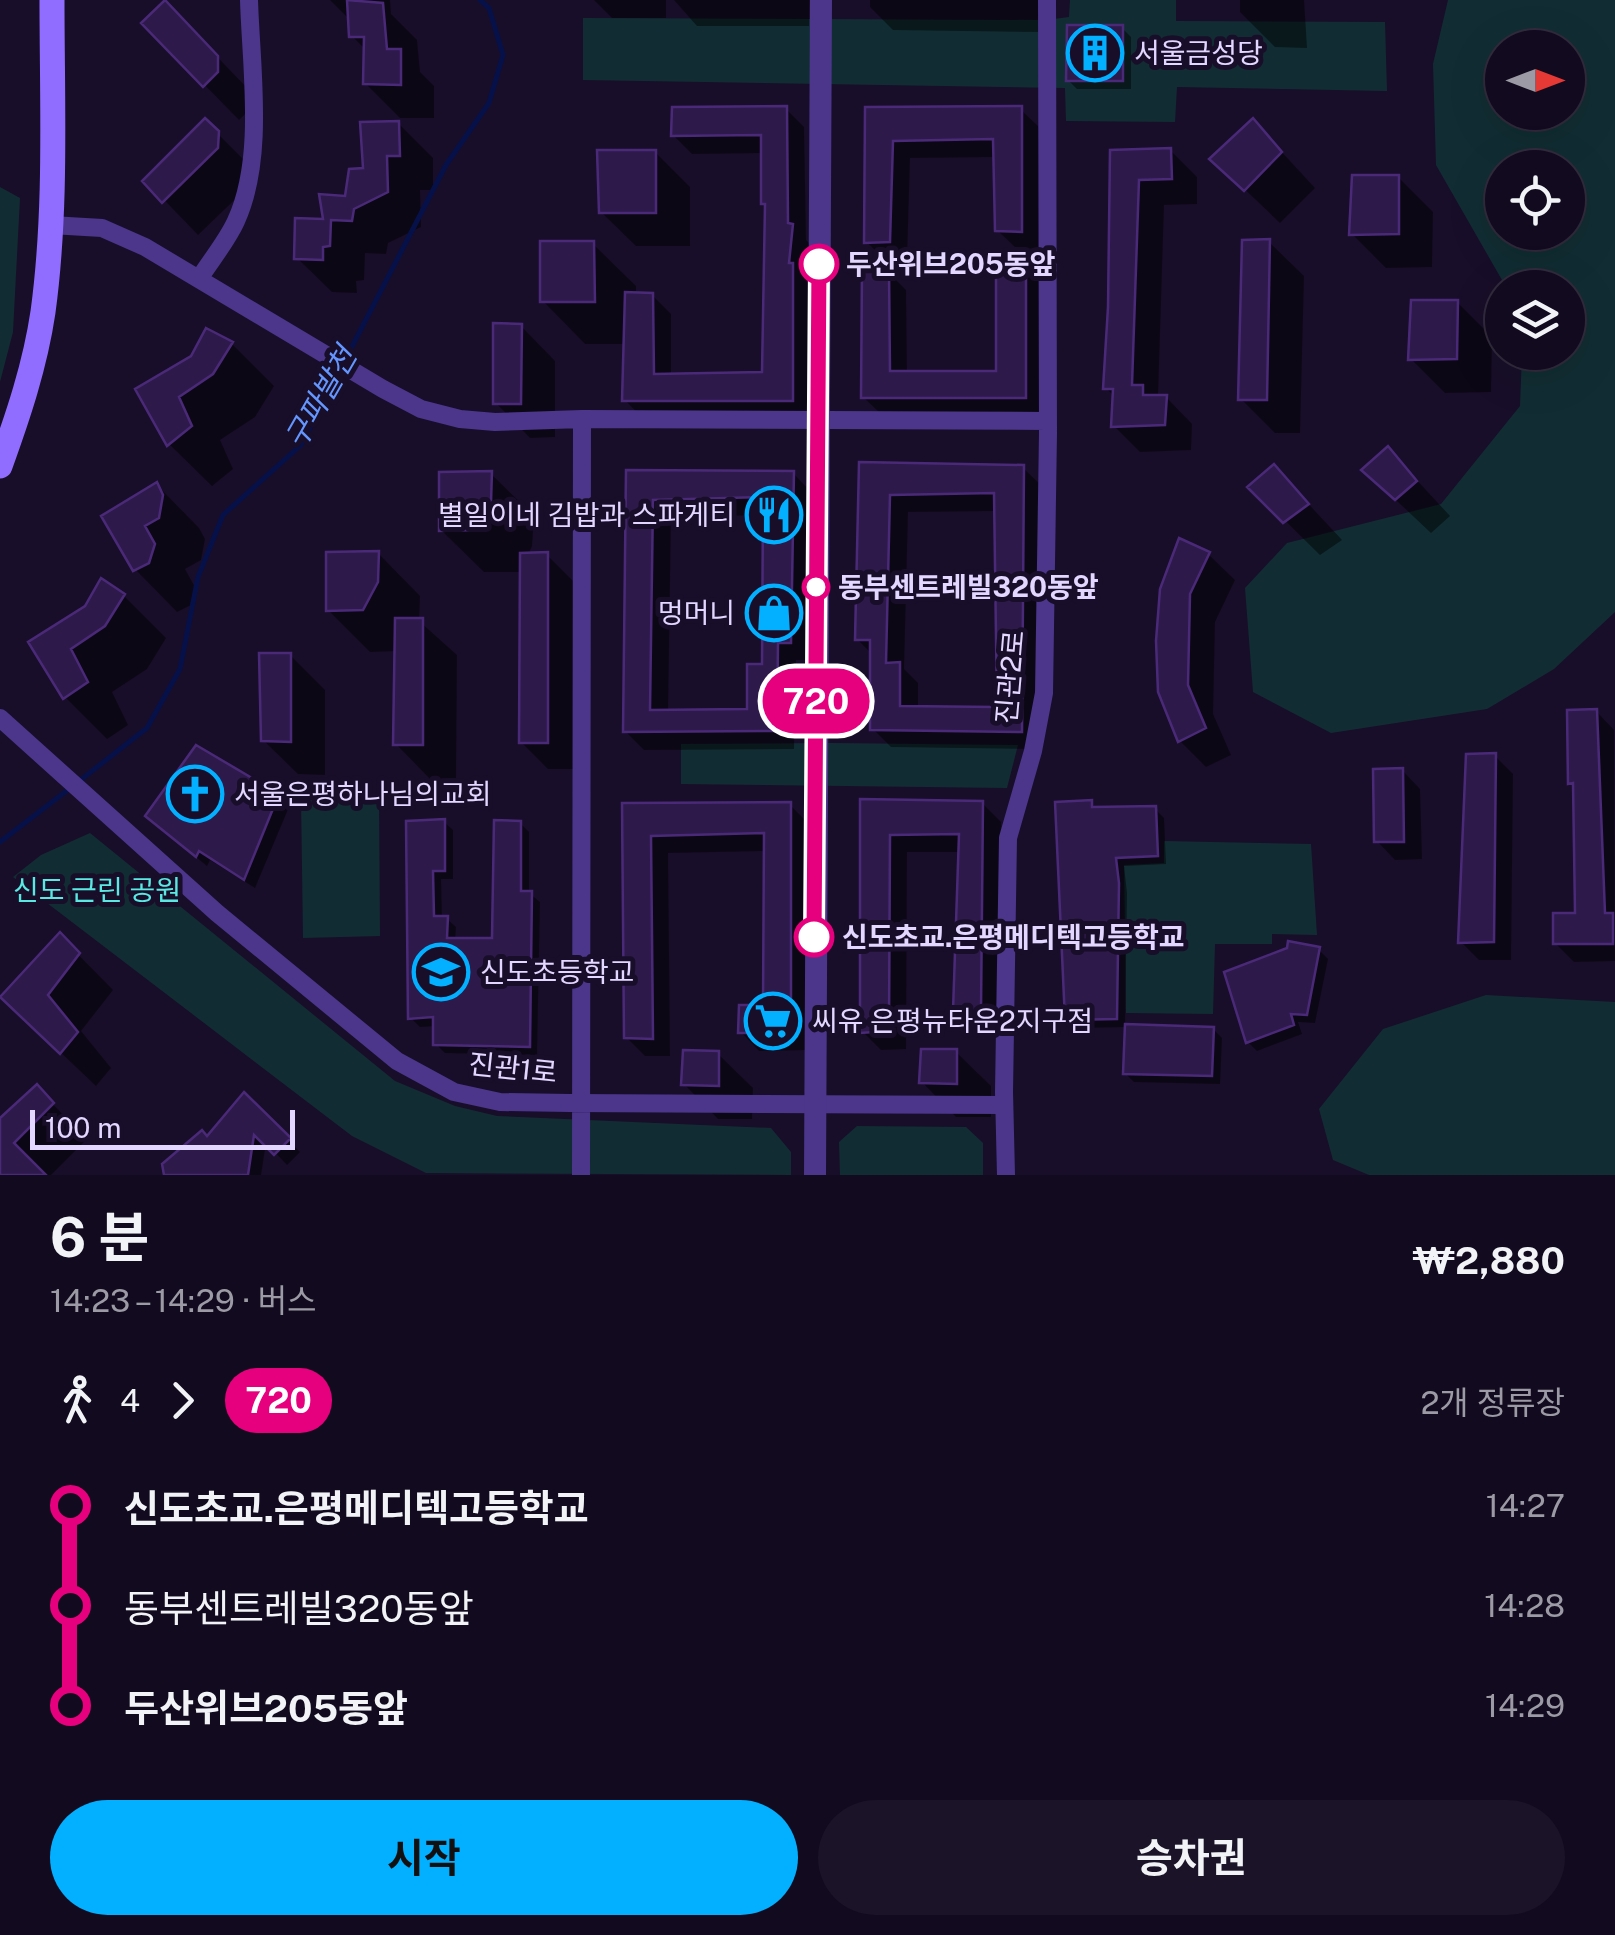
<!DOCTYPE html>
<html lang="ko">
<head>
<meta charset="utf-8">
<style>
	:root { --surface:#120a1f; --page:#1b1328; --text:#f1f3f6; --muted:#9c9aa4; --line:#312b3d; --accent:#02b0ff }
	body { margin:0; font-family:"Public Sans","Noto Sans KR",sans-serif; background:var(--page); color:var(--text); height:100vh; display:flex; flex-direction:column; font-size:38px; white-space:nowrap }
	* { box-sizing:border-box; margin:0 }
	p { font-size:32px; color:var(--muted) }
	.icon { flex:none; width:55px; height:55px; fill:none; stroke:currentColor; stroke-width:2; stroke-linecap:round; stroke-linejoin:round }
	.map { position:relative; height:1175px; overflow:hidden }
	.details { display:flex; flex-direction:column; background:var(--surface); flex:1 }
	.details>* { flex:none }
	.badge { padding:0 20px; border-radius:32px; font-size:35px; line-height:65px }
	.needle { width:65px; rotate:90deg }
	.buttons { position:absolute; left:1485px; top:30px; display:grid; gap:20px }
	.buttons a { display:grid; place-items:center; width:100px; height:100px; border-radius:50%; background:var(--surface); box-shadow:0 10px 40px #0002,0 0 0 2px var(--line); font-size:50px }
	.scale { position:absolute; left:30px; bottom:25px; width:265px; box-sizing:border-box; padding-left:10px; border:5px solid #e3d6ff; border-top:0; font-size:28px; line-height:35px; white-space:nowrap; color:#e3d6ff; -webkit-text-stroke:8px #180e29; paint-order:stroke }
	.map>.badge { position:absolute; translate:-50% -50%; box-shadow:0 0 0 5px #fff }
	.legs { display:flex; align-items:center; gap:15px; height:110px; padding:0 50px; font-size:32px }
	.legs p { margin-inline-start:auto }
	.summary { display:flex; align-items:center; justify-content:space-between; height:170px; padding:0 50px }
	h1 { font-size:55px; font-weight:700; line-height:75px }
	.primary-button { display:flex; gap:20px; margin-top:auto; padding:20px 50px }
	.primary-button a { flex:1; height:115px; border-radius:60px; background:var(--accent); color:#111; font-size:40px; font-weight:700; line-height:115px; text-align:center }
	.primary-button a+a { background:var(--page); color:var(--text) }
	ul { padding:0 50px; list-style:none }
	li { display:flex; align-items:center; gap:35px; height:100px; font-size:38px }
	li i { display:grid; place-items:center; width:15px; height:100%; margin:0 12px; background:currentColor }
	li i::after { content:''; width:25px; height:25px; margin:-12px; border:8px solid; border-radius:50%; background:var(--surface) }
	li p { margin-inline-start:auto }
	li:first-child i { background:linear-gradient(#0000 50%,currentColor 0) }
	li:last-child i { background:linear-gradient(currentColor 50%,#0000 0) }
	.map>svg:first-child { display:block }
</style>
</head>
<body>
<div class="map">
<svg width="1615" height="1175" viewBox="0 0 1615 1175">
	<rect width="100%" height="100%" fill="#180e29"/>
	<path fill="#112d33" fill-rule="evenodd" d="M 1070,0 L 1176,0 L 1176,21 L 1385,22 L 1387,91 L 1177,87 L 1175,122 L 1066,121 L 1065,88 L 583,80 L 583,18 L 1046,20 L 1069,17 Z
		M 1448,0 L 1615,0 L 1615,612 L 1554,669 L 1487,709 L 1331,733 L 1253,692 L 1245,588 L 1287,543 L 1441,504 L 1520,406 L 1522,353 L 1568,352 L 1568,288 L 1506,287 L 1436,165 L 1433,64 ZM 1502,48 L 1568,48 L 1568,112 L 1502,112 ZM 1502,168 L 1568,168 L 1568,232 L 1502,232 Z
		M 0,187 L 20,198 L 13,332 L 0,382 Z
		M 831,743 L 1018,745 L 1007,788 L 681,784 L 681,744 Z
		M 379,796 L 380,936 L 303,938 L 301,798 Z
		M 90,833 L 395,1081 L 455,1106 L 497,1116 L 771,1128 L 791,1152 L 791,1175 L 426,1173 L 352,1136 L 13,877 L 41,855 Z
		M 1164,841 L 1311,844 L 1317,935 L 1272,934 L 1272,944 L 1215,944 L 1213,1014 L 1126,1013 L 1124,865 L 1164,863 Z
		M 1486,995 L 1615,1002 L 1615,1175 L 1369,1175 L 1333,1160 L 1319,1109 L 1383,1029 Z
		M 857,1126 L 966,1127 L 983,1143 L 983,1175 L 840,1175 L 839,1142 Z"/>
	<path fill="#0007" fill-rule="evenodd" d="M 330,0 L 356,0 L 356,8 L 361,8 L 361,0 L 390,0 L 391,14 L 417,40 L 420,72 L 434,86 L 434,118 L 400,118 L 365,83 L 366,50 L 352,36 L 351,21 Z
		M 594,0 L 666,0 L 666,18 L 612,18 Z
		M 674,0 L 809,0 L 809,26 L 697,26 Z
		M 870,0 L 1044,0 L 1044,32 L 893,30 L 870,7 Z
		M 1240,0 L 1304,0 L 1307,48 L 1275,47 L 1240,12 Z
		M 144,23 L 198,37 L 252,93 L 252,107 L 239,120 Z
		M 1122,28 L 1131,37 L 1131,89 L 1077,89 L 1068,80 Z
		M 786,109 L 804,127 L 806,240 L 810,244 L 806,281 L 810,284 L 810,419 L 643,419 L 625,400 L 626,344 L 585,344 L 543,301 L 593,244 L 636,286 L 636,295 L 652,295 L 671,314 L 671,376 L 765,375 L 767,206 L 764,153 L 692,154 L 673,135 Z
		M 868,109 L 1020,109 L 1039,127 L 1040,249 L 1016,248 L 997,230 L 996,157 L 910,158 L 907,260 L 885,261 L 867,242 Z
		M 205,121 L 252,168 L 252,183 L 198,235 L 146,181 Z
		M 1253,121 L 1315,188 L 1280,223 L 1213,159 Z
		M 398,123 L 433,158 L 433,190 L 420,190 L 421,227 L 388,243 L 386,254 L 365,253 L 364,280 L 356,281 L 357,293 L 332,292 L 297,258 L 347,198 Z
		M 1170,150 L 1197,177 L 1197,204 L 1164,205 L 1158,397 L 1166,397 L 1192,424 L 1191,450 L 1140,452 L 1114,426 L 1115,397 L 1106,388 L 1112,153 Z
		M 655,152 L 690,187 L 690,246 L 636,246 L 601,212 Z
		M 1398,177 L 1433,212 L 1432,267 L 1386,268 L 1352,234 Z
		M 1269,242 L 1304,276 L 1300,433 L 1275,433 L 1241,399 Z
		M 1025,260 L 1043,278 L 1044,416 L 882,415 L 863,397 L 888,272 L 906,290 L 907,374 L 999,373 Z
		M 1457,302 L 1492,337 L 1491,392 L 1445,393 L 1411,359 Z
		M 521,326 L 555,361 L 555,437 L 530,438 L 496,403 Z
		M 207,331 L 232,344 L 274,386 L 255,417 L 220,440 L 233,469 L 212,486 L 169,444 L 138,390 L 193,358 Z
		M 1388,449 L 1450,516 L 1431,533 L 1364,470 Z
		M 861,465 L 1023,468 L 1042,486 L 1040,749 L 891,747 L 872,728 L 872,654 L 857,639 ZM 997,511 L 999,709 L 918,709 L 918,683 L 904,669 L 908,512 Z
		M 1274,467 L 1342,540 L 1320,555 L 1251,487 Z
		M 628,472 L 793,473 L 811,492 L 808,660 L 796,660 L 794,749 L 644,750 L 625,731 ZM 765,515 L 764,667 L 750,712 L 668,712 L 671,517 Z
		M 491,474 L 534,516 L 532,546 L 528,555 L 547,555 L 573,581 L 574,769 L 548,769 L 521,742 L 522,572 L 484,572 L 441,530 Z
		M 157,485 L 199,528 L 205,539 L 201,560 L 185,569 L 196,589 L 191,605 L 177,612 L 135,569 L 104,517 Z
		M 378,553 L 420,596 L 419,621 L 457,655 L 456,778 L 430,779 L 396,744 L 397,651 L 370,652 L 328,610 Z
		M 1208,554 L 1235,580 L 1215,622 L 1213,714 L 1231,755 L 1206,767 L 1180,741 L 1159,641 Z
		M 124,596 L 166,638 L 147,669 L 112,692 L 128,725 L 107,739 L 65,697 L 32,642 Z
		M 290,655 L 325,690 L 325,775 L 298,774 L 263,740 Z
		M 1596,711 L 1614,730 L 1615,961 L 1574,962 L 1555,943 L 1577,915 L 1576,787 L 1571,782 Z
		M 1495,756 L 1513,774 L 1511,960 L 1479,960 L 1461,942 Z
		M 1402,770 L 1420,789 L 1422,859 L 1395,860 L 1377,841 Z
		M 278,796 L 289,807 L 255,888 L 210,860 L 207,866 L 159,827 Z
		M 862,802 L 982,803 L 1001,822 L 998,1029 L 974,1028 L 955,1010 L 961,852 L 907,852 L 906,1049 L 881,1050 L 863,1032 Z
		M 1091,803 L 1097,809 L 1155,809 L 1164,818 L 1166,864 L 1124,866 L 1127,893 L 1125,1026 L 1213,1029 L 1222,1038 L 1220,1084 L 1134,1082 L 1125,1073 L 1128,1027 L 1077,1028 L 1068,1018 Z
		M 625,805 L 790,805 L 808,823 L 809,1050 L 759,1051 L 741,1032 L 766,1008 L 766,851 L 668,853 L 670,1056 L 645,1056 L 626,1037 Z
		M 444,822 L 453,830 L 453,879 L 441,879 L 442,919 L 447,919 L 456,927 L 455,941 L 495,940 L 520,823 L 529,832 L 529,893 L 540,902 L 537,1055 L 445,1053 L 436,1044 L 436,1026 L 420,1027 L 411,1018 L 409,824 Z
		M 60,936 L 113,990 L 81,1031 L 111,1068 L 96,1086 L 37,1030 Z
		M 1319,950 L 1328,959 L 1315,1023 L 1298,1022 L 1302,1034 L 1257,1051 L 1248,1042 Z
		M 956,1052 L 991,1086 L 991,1117 L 956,1117 L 922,1082 Z
		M 718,1054 L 753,1088 L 752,1119 L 718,1119 L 684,1084 Z
		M 37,1088 L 87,1139 L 51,1175 L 3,1175 L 0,1172 L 0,1122 Z
		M 244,1096 L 300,1152 L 287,1165 L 266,1143 L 261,1175 L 167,1175 L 208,1139 Z"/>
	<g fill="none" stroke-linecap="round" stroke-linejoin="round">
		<path stroke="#071149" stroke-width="5" d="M 78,782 L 147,728 L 180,669 L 198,577 L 223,515 L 301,445 L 446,165 L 489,103 L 503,55 L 489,8 L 480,0
			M 0,842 L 69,789"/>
	</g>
	<path fill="#2e194b" stroke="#4a2a78" stroke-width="2.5" fill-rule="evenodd" d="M 165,0 L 218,56 L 218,72 L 203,87 L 141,23 Z
		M 347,0 L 383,3 L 387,49 L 401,49 L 401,85 L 363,84 L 364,37 L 349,37 Z
		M 1067,25 L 1123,25 L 1123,81 L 1066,81 Z
		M 787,106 L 788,223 L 793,224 L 789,263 L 793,263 L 793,401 L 622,401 L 625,292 L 653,293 L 654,374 L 762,372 L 765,204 L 761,204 L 761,135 L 671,136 L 672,107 Z
		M 1022,106 L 1022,232 L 995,231 L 993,139 L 893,141 L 890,242 L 864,243 L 865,107 Z
		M 205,118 L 219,131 L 218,148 L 162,203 L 142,181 Z
		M 1253,118 L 1282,152 L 1244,191 L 1209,159 Z
		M 399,121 L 400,156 L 387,156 L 388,192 L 354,209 L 352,221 L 331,220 L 330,246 L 323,247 L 323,260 L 294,259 L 295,218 L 323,219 L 319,194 L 345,196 L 349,169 L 363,168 L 360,122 Z
		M 1171,148 L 1172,179 L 1139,180 L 1132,385 L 1143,385 L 1143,395 L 1167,395 L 1165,425 L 1111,427 L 1113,389 L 1103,389 L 1108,307 L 1110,150 Z
		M 597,150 L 656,150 L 656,213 L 599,213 Z
		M 1352,175 L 1399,175 L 1399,234 L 1349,235 Z
		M 1270,239 L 1267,400 L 1238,400 L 1242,240 Z
		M 540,241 L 594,241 L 595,302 L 540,302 Z
		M 1026,257 L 1026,398 L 861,398 L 862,268 L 889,269 L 890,371 L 996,371 L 996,259 Z
		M 1411,300 L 1458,300 L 1457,359 L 1408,360 Z
		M 493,323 L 522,324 L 521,404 L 493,404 Z
		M 206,328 L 233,342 L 213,374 L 179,397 L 192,426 L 167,446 L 135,389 L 191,356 Z
		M 1388,446 L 1417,481 L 1395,500 L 1361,470 Z
		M 859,462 L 1024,465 L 1022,732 L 870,730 L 870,640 L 855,640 ZM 994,493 L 997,707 L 900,706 L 900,662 L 886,663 L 890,495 Z
		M 1274,464 L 1309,504 L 1283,523 L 1247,487 Z
		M 626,470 L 794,471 L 791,643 L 778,643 L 777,731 L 623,732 ZM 763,497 L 762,664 L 747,664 L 747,709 L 650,710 L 653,500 Z
		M 492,471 L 491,503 L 476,530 L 439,531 L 439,472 Z
		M 157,482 L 163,495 L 159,518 L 145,526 L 155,544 L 149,563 L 133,571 L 101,516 Z
		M 1179,538 L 1210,552 L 1190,594 L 1188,685 L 1206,728 L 1178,742 L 1158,692 L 1156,641 L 1160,589 Z
		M 379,551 L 378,582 L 363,610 L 326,611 L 326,552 Z
		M 548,552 L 548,743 L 519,743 L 520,553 Z
		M 101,578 L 125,594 L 105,626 L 71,649 L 88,682 L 63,699 L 28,642 L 85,606 Z
		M 395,618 L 423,618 L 423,745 L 393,745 Z
		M 259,653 L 291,653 L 291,742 L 261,741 Z
		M 1597,709 L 1605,913 L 1613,913 L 1613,944 L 1553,944 L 1553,913 L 1575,913 L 1573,783 L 1568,784 L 1567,710 Z
		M 196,745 L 279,794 L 244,880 L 199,851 L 196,857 L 145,816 Z
		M 1496,753 L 1494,942 L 1458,943 L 1466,754 Z
		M 1403,768 L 1404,842 L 1374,842 L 1373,769 Z
		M 860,799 L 983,801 L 981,1011 L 953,1011 L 959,834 L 890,835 L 889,1031 L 860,1033 Z
		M 1092,800 L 1092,807 L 1156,806 L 1158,856 L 1116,858 L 1119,883 L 1117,1019 L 1065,1020 L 1055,802 Z
		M 791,802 L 791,1033 L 738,1033 L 739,1005 L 763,1005 L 764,833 L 651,836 L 653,1039 L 624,1038 L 622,803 Z
		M 445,819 L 445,871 L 433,871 L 434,916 L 448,916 L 447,938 L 492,938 L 494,820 L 521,821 L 521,891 L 532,891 L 530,1047 L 433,1045 L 433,1017 L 408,1019 L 406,821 Z
		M 60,932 L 80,953 L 48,995 L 78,1032 L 60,1054 L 0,997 Z
		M 1288,941 L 1320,947 L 1307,1015 L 1291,1014 L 1294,1025 L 1246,1043 L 1224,972 L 1287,948 Z
		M 1125,1024 L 1214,1027 L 1212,1076 L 1123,1074 Z
		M 921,1049 L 957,1049 L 957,1084 L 919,1083 Z
		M 683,1050 L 719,1051 L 719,1086 L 681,1085 Z
		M 37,1084 L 54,1103 L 14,1143 L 46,1175 L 0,1175 L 0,1118 Z
		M 244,1092 L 291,1138 L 274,1155 L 254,1135 L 248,1175 L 164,1175 L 162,1164 L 202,1130 L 207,1136 Z"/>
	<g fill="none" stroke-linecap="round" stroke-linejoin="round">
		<path stroke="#4b368b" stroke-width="18" d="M 51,225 L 102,228 L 145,247 L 383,389 L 421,409 L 460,419 L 495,422 L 582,419 L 1048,421
			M 199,279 C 211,260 227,241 236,221 C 265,158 251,68 249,0
			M 0,718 L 217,913 L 397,1061 L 454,1092 L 500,1102 L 570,1103 L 1004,1105
			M 581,1175 L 582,419
			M 1006,1175 L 1004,1092 L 1008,838 L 1033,751 L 1044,693 L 1048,433 L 1047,0"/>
		<path stroke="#4b368b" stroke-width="22" d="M 815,1175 L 821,0"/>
		<path stroke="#906dff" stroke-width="25" d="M 0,466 C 18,416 35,366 43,312 C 57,209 52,104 52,0"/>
	</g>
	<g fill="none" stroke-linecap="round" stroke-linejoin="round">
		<g stroke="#fff" stroke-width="22">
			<path id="line-1" d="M 814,937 L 819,264"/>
		</g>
		<use href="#line-1" stroke="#e6007e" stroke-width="15"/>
	</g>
	<defs>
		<g id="building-ring" transform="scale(2.875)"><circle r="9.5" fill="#180e29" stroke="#02b0ff" stroke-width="1.5"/><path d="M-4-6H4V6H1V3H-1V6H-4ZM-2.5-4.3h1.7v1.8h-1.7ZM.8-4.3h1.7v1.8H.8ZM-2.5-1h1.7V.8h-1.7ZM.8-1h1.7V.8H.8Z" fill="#02b0ff"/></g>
		<g id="restaurant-ring" transform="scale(2.875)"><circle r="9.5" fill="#180e29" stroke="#02b0ff" stroke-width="1.5"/><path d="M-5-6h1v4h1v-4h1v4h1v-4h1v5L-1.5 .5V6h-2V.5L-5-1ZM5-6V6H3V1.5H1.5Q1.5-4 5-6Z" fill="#02b0ff"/></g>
		<g id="shop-ring" transform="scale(2.875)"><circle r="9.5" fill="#180e29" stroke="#02b0ff" stroke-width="1.5"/><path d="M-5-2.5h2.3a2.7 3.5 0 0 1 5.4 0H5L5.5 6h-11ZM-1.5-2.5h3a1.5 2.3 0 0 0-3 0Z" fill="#02b0ff"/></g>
		<g id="church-ring" transform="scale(2.875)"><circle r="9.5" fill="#180e29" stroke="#02b0ff" stroke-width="1.5"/><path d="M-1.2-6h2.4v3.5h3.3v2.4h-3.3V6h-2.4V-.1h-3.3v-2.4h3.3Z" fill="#02b0ff"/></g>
		<g id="school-ring" transform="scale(2.875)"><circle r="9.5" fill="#180e29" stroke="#02b0ff" stroke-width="1.5"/><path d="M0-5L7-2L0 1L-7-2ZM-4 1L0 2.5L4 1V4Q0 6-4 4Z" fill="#02b0ff"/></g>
		<g id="supermarket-ring" transform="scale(2.875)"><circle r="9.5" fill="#180e29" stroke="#02b0ff" stroke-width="1.5"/><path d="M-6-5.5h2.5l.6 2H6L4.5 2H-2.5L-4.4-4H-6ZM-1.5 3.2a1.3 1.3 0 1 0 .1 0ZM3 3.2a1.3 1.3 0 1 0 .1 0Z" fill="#02b0ff"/></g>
	</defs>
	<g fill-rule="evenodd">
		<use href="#building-ring" x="1095" y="53"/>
		<use href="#restaurant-ring" x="774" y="515"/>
		<use href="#shop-ring" x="774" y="613"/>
		<use href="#church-ring" x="195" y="794"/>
		<use href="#school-ring" x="441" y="972"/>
		<use href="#supermarket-ring" x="773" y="1021"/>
	</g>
	<g fill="#fff" stroke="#e6007e" stroke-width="5">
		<circle cx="819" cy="264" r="18"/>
		<circle cx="816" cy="587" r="12"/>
		<circle cx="814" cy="937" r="18"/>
	</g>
	<g text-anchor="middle" stroke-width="10" stroke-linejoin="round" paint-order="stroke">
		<g font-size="28" fill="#e3d6ff" stroke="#180e29" text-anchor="start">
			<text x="1134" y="63">서울금성당</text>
			<text x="735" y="525" text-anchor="end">별일이네 김밥과 스파게티</text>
			<text x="735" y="623" text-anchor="end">멍머니</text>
			<text x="234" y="804">서울은평하나님의교회</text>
			<text x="480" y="982">신도초등학교</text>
			<text x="812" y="1031">씨유 은평뉴타운2지구점</text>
		</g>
		<g font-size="28" font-weight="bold" fill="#e3d6ff" stroke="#180e29" text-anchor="start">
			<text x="846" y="274">두산위브205동앞</text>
			<text x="838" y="597">동부센트레빌320동앞</text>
			<text x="842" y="947">신도초교.은평메디텍고등학교</text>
		</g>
		<g font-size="28" fill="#e3d6ff" stroke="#180e29">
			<text transform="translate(1010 677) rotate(-85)" y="10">진관2로</text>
			<text transform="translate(513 1068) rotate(6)" y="10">진관1로</text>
		</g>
		<g font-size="28" fill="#59e8e2" stroke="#180e29">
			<text x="97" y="900">신도 근린 공원</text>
		</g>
		<g font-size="30" font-style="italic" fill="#6496ff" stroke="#180e29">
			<text transform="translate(321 398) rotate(-60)" y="10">구파발천</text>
		</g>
	</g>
</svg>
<div class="buttons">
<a><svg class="needle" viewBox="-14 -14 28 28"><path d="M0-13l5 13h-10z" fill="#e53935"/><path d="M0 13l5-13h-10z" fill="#9c9aa4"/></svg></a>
<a><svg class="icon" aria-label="locate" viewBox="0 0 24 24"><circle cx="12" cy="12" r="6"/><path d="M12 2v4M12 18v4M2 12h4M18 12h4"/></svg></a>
<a><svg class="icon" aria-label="layers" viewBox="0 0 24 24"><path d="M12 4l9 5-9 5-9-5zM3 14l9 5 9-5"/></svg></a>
</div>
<div class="scale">100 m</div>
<b class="badge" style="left:816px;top:701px;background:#e6007e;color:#fff">720</b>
</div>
<section class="details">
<div class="summary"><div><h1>6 분</h1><p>14:23 – 14:29 · 버스</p></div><b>₩2,880</b></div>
<div class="legs"><svg class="icon" aria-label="walk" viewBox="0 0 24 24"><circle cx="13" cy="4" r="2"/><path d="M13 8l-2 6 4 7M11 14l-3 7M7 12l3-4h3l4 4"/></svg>4<svg class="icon" aria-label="forward" viewBox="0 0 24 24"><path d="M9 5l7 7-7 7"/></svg><b class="badge" style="background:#e6007e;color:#fff">720</b><p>2개 정류장</p></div>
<ul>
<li><i style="color:#e6007e"></i><b>신도초교.은평메디텍고등학교</b><p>14:27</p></li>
<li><i style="color:#e6007e"></i><span>동부센트레빌320동앞</span><p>14:28</p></li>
<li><i style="color:#e6007e"></i><b>두산위브205동앞</b><p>14:29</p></li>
</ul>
<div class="primary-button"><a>시작</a><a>승차권</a></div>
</section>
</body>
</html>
